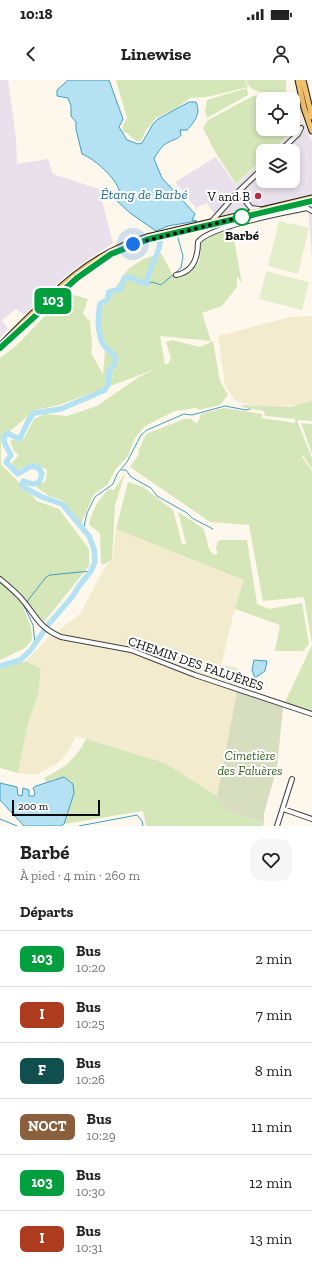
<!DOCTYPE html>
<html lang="fr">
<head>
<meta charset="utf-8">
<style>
	:root { --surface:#fff; --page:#f6f6f6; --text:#222; --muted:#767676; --line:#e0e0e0 }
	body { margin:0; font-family:"Zilla Slab",serif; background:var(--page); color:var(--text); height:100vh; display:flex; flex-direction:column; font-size:15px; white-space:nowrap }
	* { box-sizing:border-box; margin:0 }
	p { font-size:13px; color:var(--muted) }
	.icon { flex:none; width:22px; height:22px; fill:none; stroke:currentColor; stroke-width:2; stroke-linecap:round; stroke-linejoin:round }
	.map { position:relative; height:746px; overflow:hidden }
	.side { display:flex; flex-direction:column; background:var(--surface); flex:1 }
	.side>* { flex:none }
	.badge { padding:0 8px; border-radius:6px; font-size:14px; line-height:26px }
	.buttons { position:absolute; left:256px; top:12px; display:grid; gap:8px }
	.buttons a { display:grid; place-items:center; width:44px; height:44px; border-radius:8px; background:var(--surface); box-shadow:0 2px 6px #0003; font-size:20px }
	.scale { position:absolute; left:12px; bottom:10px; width:88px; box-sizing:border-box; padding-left:4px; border:2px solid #0c0c0c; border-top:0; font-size:11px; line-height:14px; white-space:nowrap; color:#0c0c0c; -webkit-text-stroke:3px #fff; paint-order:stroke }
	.you { position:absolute; width:20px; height:20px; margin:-10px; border:3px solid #fff; border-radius:50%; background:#1a73e8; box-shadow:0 0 0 6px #1a73e833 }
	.map>.badge { position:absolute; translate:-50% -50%; box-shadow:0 0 0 2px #fff }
	h2 { padding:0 20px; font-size:15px; line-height:36px }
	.round { display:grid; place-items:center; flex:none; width:42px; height:42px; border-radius:12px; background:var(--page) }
	.headline { display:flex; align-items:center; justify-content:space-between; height:68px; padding:0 20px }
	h1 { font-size:19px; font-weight:700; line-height:30px }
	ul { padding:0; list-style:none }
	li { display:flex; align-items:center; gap:12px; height:56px; padding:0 20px; border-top:1px solid var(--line) }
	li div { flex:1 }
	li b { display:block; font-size:15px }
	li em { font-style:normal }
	li .badge { min-width:44px; font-weight:700; text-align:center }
	.status { display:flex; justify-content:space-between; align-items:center; height:28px; padding:0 20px; background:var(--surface); direction:ltr }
	.status svg { height:11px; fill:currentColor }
	header { display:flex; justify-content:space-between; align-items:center; height:52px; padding:0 20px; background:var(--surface); font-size:18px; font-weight:700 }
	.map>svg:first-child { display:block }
</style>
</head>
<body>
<div class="status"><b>10:18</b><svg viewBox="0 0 49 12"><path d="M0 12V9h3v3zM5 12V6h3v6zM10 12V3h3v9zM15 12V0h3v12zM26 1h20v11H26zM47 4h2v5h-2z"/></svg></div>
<header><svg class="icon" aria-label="back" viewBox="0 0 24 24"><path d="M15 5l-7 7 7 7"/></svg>Linewise<svg class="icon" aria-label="person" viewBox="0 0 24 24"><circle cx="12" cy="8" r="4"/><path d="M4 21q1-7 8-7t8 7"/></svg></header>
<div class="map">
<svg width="312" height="746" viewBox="0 0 312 746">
	<rect width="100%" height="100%" fill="#fef8ec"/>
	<path fill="#e8e1eb" d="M 0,0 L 8,0 L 16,58 L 17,84 L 48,79 L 53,94 L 99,109 L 113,163 L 70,192 L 24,235 L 16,229 L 2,240 L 8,249 L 0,258 Z
		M 304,42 L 312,61 L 312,179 L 307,115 L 224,135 L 214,134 L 207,123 L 196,128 L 175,102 L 216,77 L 236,105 L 263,80 L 263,101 L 293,101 L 293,71 L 273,71 Z"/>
	<path fill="#f2ebce" d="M 310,236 L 312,237 L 312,321 L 301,325 L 268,328 L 235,321 L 225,305 L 218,256 L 290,237 Z
		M 116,449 L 245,500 L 233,536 L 216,606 L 237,611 L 217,716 L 165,683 L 76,656 L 70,669 L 58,683 L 36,695 L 18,693 L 28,643 L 38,615 L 41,589 L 26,581 L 47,559 L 80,534 L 105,487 L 113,477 Z"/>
	<path fill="#d5e6b9" d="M 116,0 L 245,0 L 248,7 L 207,17 L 190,18 L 175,29 L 156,38 L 146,50 L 141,61 L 136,61 L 127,53 L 123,52 L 122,47 L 127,38 Z
		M 246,0 L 286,0 L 286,12 C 271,12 252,17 246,0 Z
		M 247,8 L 248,15 L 207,38 L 205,31 L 207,20 Z
		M 284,13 L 286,19 L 263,19 L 263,49 L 293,49 L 293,35 L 298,47 L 271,71 L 263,71 L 263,79 L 236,104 L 214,70 L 203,48 L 208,40 L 253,16 Z
		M 232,148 L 242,204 L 237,196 L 237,207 L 222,226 L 202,233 L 211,261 L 160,256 L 165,285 L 169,283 L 171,277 L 166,262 L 172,260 L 200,267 L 213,261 L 220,301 L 228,315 L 220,325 L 199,330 L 196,328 L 175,331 L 145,346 L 135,358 L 128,376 L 115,390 L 108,404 L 94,414 L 81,444 L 62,420 L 49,416 L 36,407 L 46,401 L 47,390 L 34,383 L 18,390 L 11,384 L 19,375 L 14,371 L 10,361 L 25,357 L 34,339 L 45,334 L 67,336 L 97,326 L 139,297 L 156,289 L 59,325 L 35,330 L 1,359 L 1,384 L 37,421 L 59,429 L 89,469 L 89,486 L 44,542 L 23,528 L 31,547 L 32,560 L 25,568 L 0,580 L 0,278 L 17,265 L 67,213 L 88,219 L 83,234 L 90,241 C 90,252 94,262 91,273 L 103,294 L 105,270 L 101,251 L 101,229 L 128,189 L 143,179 L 161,173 L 175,199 L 196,186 L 200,180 L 201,160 Z
		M 312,321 L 312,341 L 298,340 L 298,343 L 312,378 L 312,389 L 304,377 L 300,374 L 312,391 L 312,630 L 285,622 L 312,565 L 304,517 L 263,521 L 249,445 L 210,442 L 130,387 L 139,374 L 138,372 L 146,354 L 184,339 L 191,339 L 196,343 L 198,342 L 201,334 L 224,328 L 262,334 L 262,338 L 295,343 L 295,339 L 265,336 L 264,331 L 242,327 L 243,325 L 291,327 Z
		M 301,343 L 312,344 L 312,374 Z
		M 125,393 L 115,426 L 112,479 L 103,485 L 101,483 L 100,453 L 89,445 C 92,430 98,420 109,409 L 114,410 Z
		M 128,402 L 143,407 L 173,430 L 182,464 L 186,464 L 178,432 L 204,449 L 209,469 L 214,475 L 218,473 L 216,469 L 217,463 L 220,460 L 247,460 L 257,524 L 269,529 L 302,523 L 309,564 L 303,571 L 275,571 L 280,545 L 235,529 L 244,500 L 116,449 Z
		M 26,581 L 41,589 L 38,615 L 28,643 L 18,693 L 0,688 L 0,588 Z
		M 86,659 L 165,683 L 217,716 L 226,732 L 264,742 L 263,746 L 146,746 L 143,731 L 64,744 C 71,722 88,687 46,702 L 44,698 C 65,687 75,680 86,659 Z"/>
	<path fill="#d7debf" d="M 237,611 L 283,627 L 277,688 L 264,733 L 264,742 L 226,732 L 217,716 Z"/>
	<path fill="#e5eeca" d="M 279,141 L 309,148 L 298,194 L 268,186 Z
		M 266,191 L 309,202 L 302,230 L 259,219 Z
		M 225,585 C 236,587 249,591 241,604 L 238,605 L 222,600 Z"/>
	<path fill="#b4e2f2" stroke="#409ec4" d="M 68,0 L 109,0 L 123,39 L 119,47 L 127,60 L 138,64 L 142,63 L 153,44 L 158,39 L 189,22 L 196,22 C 201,34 195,41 187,50 L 180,50 L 181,55 C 177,60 174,59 169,62 C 162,65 157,73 154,79 L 162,98 L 195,134 L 192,140 L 197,141 L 168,146 L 156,151 L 130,133 L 115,119 L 120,115 C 120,101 95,79 82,74 L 76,49 L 76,42 L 71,36 L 71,26 L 68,18 L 57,16 L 57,10 Z
		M 254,580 L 267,581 L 265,591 L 255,598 L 252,590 Z
		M 64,697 L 73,704 L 74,713 L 64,744 L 61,746 L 24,746 L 0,720 L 0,703 L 17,707 L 18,715 L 22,716 L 23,708 L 29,710 L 29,716 L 34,716 L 35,713 L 33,708 L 36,706 Z"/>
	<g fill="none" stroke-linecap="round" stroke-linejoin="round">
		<path stroke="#409ec4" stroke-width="1" d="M 147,204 L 152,202 L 161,205 L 181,188 L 183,176 L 178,158
			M 122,390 L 126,390 L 131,397 L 151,408 L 157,416 L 187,433 L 192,438 L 213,449
			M 83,451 L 87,433 L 95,417 L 113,404 L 117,394 L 127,382 L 141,355 L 147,350 L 184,334 L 192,335 L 225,326 L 246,330 L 250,329
			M 26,523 L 46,497 L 50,495 L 91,491
			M 24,526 L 33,545 L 35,563
			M 0,739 L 17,746
			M 79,746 L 137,735 L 142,741 L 143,746"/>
		<path stroke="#b4e2f2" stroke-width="5.5" d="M 0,586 L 20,580 L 30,571 L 48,545 L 73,516 L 79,506 L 91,491 L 95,482 L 94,469 L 89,456 L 62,424 L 42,417 L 25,408 L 22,404 L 23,401 L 32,404 L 39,403 L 42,394 L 39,388 L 31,386 L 18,394 L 6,382 L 11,375 C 7,367 0,360 7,353 L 19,359 C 24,352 27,340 34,333 L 61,329 L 105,310 L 109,303 L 108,293 C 126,272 107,275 102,262 C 97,249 98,237 100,224 L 107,220 L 109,212 L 121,209 L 124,198 L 128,197 L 147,204 C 147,188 161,173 160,160"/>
		<g stroke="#3f3f3f" stroke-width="6">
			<path id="minor" d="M 280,71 L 298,54 L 301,48
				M 238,112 L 251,128 L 259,129
				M 212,141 L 238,112 L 263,88
				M 176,195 C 193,192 198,178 198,162 C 210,146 285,133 307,128 L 312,131
				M 0,499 C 6,504 13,510 19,516 C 35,533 37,547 61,557 L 131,570 L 195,595 L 312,634
				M 283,729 L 312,739
				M 277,746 L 292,699"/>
		</g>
		<g stroke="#1d1d1d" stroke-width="7">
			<path id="major" d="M 298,0 L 304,28 L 312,51
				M 303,0 L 312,37
				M 22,249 L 77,198 L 110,174
				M 0,266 C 44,222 86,174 147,157 L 312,118"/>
		</g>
		<use href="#minor" stroke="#fff" stroke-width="4"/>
		<use href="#major" stroke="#f0c06b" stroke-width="5"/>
	</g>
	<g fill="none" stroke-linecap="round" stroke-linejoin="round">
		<g stroke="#fff" stroke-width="9">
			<path id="line" d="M 0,268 L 77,198 L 111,174 L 149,159 L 312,121"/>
		</g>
		<use href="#line" stroke="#009e3d" stroke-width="6"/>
		<path stroke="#0c0c0c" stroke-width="4" stroke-dasharray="0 7.2" d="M 133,164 L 242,137"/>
	</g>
	<circle fill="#b32d43" stroke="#fff" stroke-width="1.5" cx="258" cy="116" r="4"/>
	<circle fill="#fff" stroke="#009e3d" stroke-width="2" cx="242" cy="137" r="8"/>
	<g text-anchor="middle" stroke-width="4" stroke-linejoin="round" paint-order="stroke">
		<g font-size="13" fill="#0c0c0c" stroke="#fff" text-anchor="end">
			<text x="250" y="121">V and B</text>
		</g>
		<g font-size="13" font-weight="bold" fill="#0c0c0c" stroke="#fff">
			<text x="242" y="160">Barbé</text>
		</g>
		<g font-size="13" fill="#0c0c0c" stroke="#fff">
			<text transform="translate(196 583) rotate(19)" y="5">CHEMIN DES FALUÈRES</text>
		</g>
		<g font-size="13" font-style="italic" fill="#355f21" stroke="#fff">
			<text x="250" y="680">Cimetière<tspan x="250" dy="15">des Faluères</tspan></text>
		</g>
		<g font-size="14" font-style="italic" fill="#1e6f95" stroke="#fff">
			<text x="144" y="119">Étang de Barbé</text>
		</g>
	</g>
</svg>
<div class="buttons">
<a><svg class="icon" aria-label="locate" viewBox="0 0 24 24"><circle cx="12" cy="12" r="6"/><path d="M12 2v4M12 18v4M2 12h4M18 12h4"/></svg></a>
<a><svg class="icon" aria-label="layers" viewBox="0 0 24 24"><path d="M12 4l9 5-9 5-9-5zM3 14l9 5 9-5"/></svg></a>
</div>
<div class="scale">200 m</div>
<div class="you" style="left:133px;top:164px"></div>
<b class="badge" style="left:53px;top:221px;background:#009e3d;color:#fff">103</b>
</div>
<section class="side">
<div class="headline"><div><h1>Barbé</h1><p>À pied · 4 min · 260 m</p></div><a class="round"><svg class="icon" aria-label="heart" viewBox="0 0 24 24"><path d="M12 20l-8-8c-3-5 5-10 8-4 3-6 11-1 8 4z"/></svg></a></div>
<h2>Départs</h2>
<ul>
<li><span class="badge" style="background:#009e3d;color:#fff">103</span><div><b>Bus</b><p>10:20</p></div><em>2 min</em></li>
<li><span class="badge" style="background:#ad3c1e;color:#fff">I</span><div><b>Bus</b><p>10:25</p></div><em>7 min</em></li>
<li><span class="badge" style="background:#104f4d;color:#fff">F</span><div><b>Bus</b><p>10:26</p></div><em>8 min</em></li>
<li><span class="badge" style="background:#8b5e3c;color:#fff">NOCT</span><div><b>Bus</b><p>10:29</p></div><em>11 min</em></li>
<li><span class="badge" style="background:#009e3d;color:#fff">103</span><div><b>Bus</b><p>10:30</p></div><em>12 min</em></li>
<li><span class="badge" style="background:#ad3c1e;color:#fff">I</span><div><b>Bus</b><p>10:31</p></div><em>13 min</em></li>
</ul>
</section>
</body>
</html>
